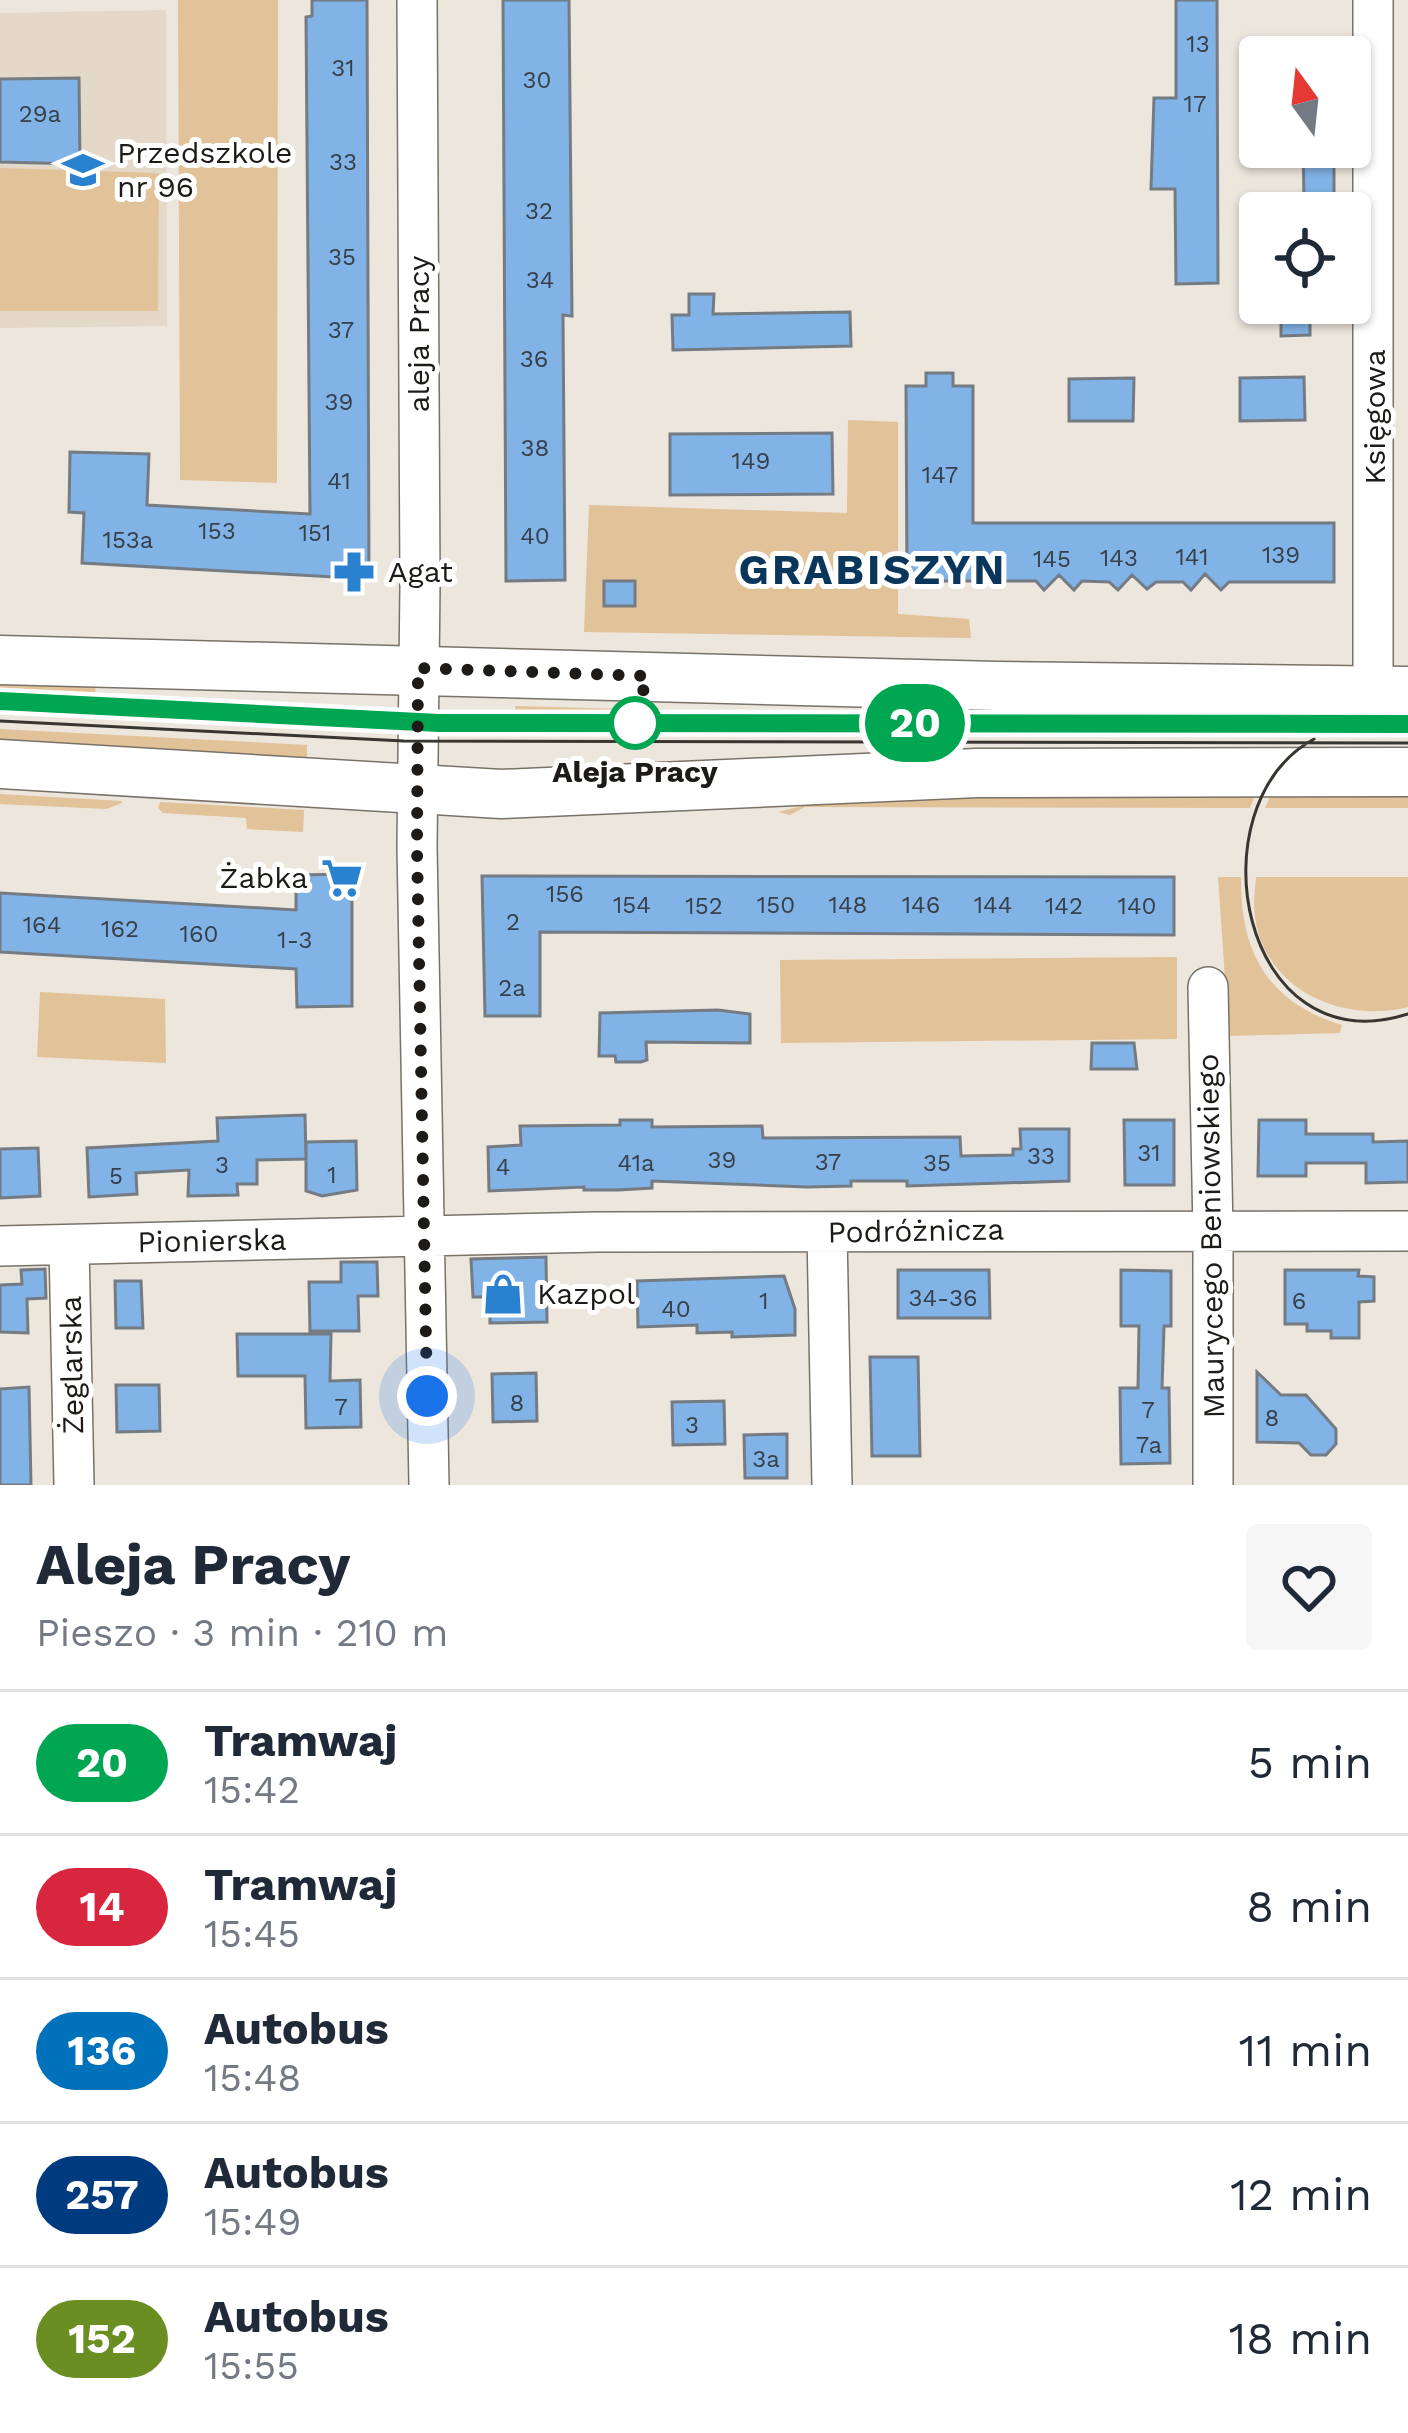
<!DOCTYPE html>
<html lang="pl">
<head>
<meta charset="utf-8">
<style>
	:root { --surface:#fff; --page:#f6f6f7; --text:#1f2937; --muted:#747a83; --line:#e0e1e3 }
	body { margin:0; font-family:"Work Sans",sans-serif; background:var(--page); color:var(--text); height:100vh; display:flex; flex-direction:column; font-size:45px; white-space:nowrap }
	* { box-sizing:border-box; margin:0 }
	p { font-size:39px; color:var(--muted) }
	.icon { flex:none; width:66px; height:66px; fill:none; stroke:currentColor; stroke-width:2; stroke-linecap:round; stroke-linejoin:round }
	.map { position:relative; height:1485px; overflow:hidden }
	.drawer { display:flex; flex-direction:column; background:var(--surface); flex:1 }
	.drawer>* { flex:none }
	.badge { padding:0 24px; border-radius:39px; font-size:42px; line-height:78px }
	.needle { width:78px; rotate:345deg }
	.buttons { position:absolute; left:1239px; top:36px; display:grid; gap:24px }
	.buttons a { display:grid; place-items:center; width:132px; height:132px; border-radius:12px; background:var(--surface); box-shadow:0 3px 9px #0004; font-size:60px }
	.you { position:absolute; width:60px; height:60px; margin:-30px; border:9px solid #fff; border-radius:50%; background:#1a73e8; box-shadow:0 0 0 18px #1a73e833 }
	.map>.badge { position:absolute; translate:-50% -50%; box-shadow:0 0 0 6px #fff }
	.round { display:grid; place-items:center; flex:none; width:126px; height:126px; border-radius:12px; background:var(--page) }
	.head { display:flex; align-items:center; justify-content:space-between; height:204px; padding:0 36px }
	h1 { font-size:57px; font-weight:700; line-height:90px }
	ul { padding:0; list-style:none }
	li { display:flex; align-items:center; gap:36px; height:144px; padding:0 36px; border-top:3px solid var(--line) }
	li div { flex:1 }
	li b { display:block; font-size:45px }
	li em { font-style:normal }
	li .badge { min-width:132px; font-weight:700; text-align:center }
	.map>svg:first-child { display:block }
</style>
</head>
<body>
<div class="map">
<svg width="1408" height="1485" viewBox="0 0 1408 1485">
	<rect width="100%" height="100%" fill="#ede6dc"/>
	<path fill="#e4d8c9" d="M 166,10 L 167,326 L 0,328 L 0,13 Z"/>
	<path fill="#e2c298" d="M 178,0 L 278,0 L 277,483 L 180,480 Z
		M 0,168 L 159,173 L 158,311 L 0,311 Z
		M 848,420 L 898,422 L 898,614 L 969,619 L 971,638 L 584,632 L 589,505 L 847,513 Z
		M 0,677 L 96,680 L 95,701 L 0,696 Z
		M 515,706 L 848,715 L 1001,708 L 1408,710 L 1408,716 L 1287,716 L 1286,720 L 516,717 Z
		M 0,729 L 307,745 L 307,759 L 0,742 Z
		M 1256,792 L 1250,808 L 805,807 L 790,815 L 778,812 L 822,801 L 858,798 Z
		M 1272,792 L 1408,792 L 1408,808 L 1265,808 Z
		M 0,794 L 122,801 L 122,803 L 106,809 L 0,804 Z
		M 160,802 L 304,810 L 303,832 L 247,829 L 246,818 L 163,813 L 158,808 Z
		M 1218,877 L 1241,877 C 1240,952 1268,1003 1342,1025 L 1340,1033 L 1229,1036 Z
		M 1256,877 L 1408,877 L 1408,1007 C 1343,1024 1264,990 1255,916 C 1253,903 1255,890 1256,877 Z
		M 1177,957 L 1177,1039 L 781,1043 L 780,960 Z
		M 40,992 L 165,999 L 166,1063 L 37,1057 Z"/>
	<path fill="#82b3e6" stroke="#747b83" stroke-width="3" d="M 312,0 L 367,0 L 369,579 L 82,563 L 84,513 L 69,512 L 70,452 L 149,454 L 147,505 L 310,514 L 306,17 L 312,16 Z
		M 503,0 L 569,0 L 572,316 L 563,315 L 565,580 L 506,581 Z
		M 1176,0 L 1217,0 L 1218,283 L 1176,284 L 1175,189 L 1151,189 L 1154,98 L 1176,98 Z
		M 79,78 L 80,164 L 0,162 L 0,79 Z
		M 1303,147 L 1334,147 L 1334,200 L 1304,200 Z
		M 689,294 L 714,294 L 713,314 L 850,312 L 851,346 L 673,350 L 672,315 L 689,315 Z
		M 1281,303 L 1310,303 L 1310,335 L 1281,336 Z
		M 926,373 L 953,373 L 953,386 L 973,386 L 973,523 L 1334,523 L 1334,582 L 1229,582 L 1221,590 L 1205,574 L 1191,590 L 1183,582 L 1156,582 L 1147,589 L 1132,575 L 1118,590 L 1109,582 L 1082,581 L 1074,590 L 1059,575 L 1044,590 L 1036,581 L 907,581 L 906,386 L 926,386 Z
		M 1304,377 L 1305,420 L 1240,421 L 1240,378 Z
		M 1134,378 L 1133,421 L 1069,421 L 1069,379 Z
		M 832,433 L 833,494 L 670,495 L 670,434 Z
		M 604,581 L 635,581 L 635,606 L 604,606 Z
		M 352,874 L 352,1006 L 297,1007 L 296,969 L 0,952 L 0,893 L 296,910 L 296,875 Z
		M 482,876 L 1174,877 L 1174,935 L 540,932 L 540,1016 L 485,1016 Z
		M 718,1010 L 750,1014 L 750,1043 L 646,1042 L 647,1060 L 641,1062 L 616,1062 L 615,1056 L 599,1056 L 600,1013 Z
		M 1092,1043 L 1134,1043 L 1137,1069 L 1091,1069 Z
		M 305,1115 L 306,1159 L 257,1160 L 257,1184 L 237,1184 L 238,1195 L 188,1196 L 189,1170 L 136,1173 L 137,1194 L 89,1197 L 87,1148 L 218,1141 L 217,1118 Z
		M 620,1120 L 652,1120 L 652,1127 L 762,1126 L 763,1138 L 960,1137 L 961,1156 L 1013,1155 L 1013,1149 L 1021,1149 L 1020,1129 L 1069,1129 L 1069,1181 L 907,1186 L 907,1181 L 851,1181 L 851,1186 L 807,1187 L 652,1181 L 652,1188 L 618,1190 L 584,1190 L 584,1187 L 489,1191 L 488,1147 L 521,1145 L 520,1126 L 620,1125 Z
		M 1124,1120 L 1174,1120 L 1174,1185 L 1125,1185 Z
		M 1259,1120 L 1306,1120 L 1306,1134 L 1373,1134 L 1373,1142 L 1408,1141 L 1408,1182 L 1366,1183 L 1366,1163 L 1306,1163 L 1306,1176 L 1258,1176 Z
		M 356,1141 L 357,1190 L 322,1196 L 306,1191 L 306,1142 Z
		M 38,1148 L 40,1196 L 0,1198 L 0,1149 Z
		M 546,1257 L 547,1322 L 490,1323 L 490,1297 L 473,1297 L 471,1259 Z
		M 341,1262 L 377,1262 L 378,1296 L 358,1296 L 359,1331 L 310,1331 L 309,1282 L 341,1282 Z
		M 45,1269 L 46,1298 L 27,1299 L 28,1333 L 0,1332 L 0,1285 L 22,1284 L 21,1270 Z
		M 898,1270 L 989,1270 L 990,1318 L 898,1318 Z
		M 1121,1270 L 1171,1271 L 1171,1326 L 1164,1326 L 1162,1388 L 1169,1388 L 1170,1463 L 1121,1464 L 1120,1388 L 1138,1388 L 1139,1326 L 1121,1326 Z
		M 1285,1270 L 1359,1270 L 1358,1276 L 1374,1277 L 1374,1301 L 1359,1302 L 1359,1338 L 1331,1338 L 1331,1331 L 1307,1331 L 1307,1324 L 1285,1324 Z
		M 784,1276 L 795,1309 L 795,1335 L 732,1337 L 732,1332 L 697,1333 L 697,1325 L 638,1327 L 637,1281 Z
		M 115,1281 L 141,1281 L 143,1328 L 116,1328 Z
		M 237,1334 L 331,1334 L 330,1381 L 360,1380 L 361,1427 L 306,1428 L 305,1376 L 238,1376 Z
		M 870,1357 L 918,1357 L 920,1456 L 872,1456 Z
		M 1257,1372 L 1281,1395 L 1306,1395 L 1336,1429 L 1336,1444 L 1326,1455 L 1311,1455 L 1299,1443 L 1257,1442 Z
		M 536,1373 L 537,1421 L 493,1422 L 492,1374 Z
		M 116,1385 L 159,1385 L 160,1431 L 117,1432 Z
		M 29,1387 L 31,1485 L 0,1485 L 0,1389 Z
		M 724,1401 L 725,1444 L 673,1445 L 672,1402 Z
		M 787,1434 L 787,1478 L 745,1478 L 744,1435 Z"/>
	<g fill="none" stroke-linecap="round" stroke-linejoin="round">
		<g stroke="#787269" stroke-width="42">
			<path id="minor" d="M 417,0 L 420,584 L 417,847 L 429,1485
				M 1373,0 L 1373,690
				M 1208,987 L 1213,1230 L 1213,1485
				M 827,1233 L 832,1485
				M 69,1245 L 74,1485
				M 0,1246 L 597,1232 L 1408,1231"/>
		</g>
		<g stroke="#787269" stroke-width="51">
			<path id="major" d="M 0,660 L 996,686 L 1408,691
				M 0,764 L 501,794 L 977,773 L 1408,772"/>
		</g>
		<use href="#minor" stroke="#fff" stroke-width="39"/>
		<use href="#major" stroke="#fff" stroke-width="48"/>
		<path stroke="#393531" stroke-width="3" d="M 0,701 L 439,723 L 1408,724
			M 0,721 L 404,741 L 1408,743
			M 1314,739 C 1192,806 1240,1067 1408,1014"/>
	</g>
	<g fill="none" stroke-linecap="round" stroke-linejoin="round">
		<g stroke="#fff" stroke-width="27">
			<path id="line" d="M 0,701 L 439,723 L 1408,724"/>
		</g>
		<use href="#line" stroke="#00a651" stroke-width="18"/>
		<path stroke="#1d1a17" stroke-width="12" stroke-dasharray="0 21.6" d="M 427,1396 L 417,847 L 418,668 L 647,676 L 635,723"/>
	</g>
	<defs>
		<g id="school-bare" transform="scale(3.24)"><path d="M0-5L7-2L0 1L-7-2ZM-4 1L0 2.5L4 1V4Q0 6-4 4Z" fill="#2981cf" stroke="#fff" stroke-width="2.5" paint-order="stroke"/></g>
		<g id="pharmacy-bare" transform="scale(3.24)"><path d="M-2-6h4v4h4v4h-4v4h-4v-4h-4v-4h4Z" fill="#2981cf" stroke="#fff" stroke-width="2.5" paint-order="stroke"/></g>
		<g id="supermarket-bare" transform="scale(3.24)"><path d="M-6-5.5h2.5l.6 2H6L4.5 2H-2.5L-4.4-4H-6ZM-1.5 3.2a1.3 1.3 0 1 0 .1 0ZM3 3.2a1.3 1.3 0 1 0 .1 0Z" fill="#2981cf" stroke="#fff" stroke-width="2.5" paint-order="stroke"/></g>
		<g id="shop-bare" transform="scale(3.24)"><path d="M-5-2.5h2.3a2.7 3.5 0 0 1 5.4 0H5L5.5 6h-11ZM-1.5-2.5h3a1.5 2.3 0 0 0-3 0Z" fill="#2981cf" stroke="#fff" stroke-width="2.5" paint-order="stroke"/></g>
	</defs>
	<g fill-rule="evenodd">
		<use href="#school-bare" x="83" y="170"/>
		<use href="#pharmacy-bare" x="354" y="572"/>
		<use href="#supermarket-bare" x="342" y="878"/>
		<use href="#shop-bare" x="503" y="1294"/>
	</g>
	<circle fill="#fff" stroke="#00a651" stroke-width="6" cx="635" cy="723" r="24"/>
	<g text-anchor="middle" stroke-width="10" stroke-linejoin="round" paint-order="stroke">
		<g font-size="24" fill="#36404b">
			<text x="1198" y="52">13</text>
			<text x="343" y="76">31</text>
			<text x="537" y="88">30</text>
			<text x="1195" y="112">17</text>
			<text x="40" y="122">29a</text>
			<text x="343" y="170">33</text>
			<text x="539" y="219">32</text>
			<text x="342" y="265">35</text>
			<text x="540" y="288">34</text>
			<text x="341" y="338">37</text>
			<text x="534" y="367">36</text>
			<text x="339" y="410">39</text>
			<text x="535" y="456">38</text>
			<text x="751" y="469">149</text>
			<text x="940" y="483">147</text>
			<text x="339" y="489">41</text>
			<text x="217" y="539">153</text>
			<text x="315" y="541">151</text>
			<text x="535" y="544">40</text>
			<text x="128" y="548">153a</text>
			<text x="1281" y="563">139</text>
			<text x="1192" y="565">141</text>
			<text x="1119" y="566">143</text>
			<text x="1052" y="567">145</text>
			<text x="565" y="902">156</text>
			<text x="632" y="913">154</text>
			<text x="776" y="913">150</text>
			<text x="848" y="913">148</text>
			<text x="921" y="913">146</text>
			<text x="993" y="913">144</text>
			<text x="704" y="914">152</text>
			<text x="1064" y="914">142</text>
			<text x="1137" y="914">140</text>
			<text x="513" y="930">2</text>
			<text x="42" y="933">164</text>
			<text x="120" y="937">162</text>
			<text x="199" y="942">160</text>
			<text x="295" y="948">1-3</text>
			<text x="512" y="996">2a</text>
			<text x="1149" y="1161">31</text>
			<text x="1041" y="1164">33</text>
			<text x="722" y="1168">39</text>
			<text x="828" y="1170">37</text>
			<text x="636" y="1171">41a</text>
			<text x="937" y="1171">35</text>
			<text x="222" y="1173">3</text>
			<text x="503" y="1175">4</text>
			<text x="332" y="1183">1</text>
			<text x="116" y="1184">5</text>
			<text x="943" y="1306">34-36</text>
			<text x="764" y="1309">1</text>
			<text x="1299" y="1309">6</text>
			<text x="676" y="1317">40</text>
			<text x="517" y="1411">8</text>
			<text x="341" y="1415">7</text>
			<text x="1148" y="1418">7</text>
			<text x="1272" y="1426">8</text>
			<text x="692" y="1433">3</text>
			<text x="1149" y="1453">7a</text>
			<text x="766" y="1467">3a</text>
		</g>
		<g font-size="30" fill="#1d1a17" stroke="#fff" text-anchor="start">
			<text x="117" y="163">Przedszkole<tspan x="117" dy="34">nr 96</tspan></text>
			<text x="388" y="582">Agat</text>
			<text x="308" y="888" text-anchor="end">Żabka</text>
			<text x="537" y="1304">Kazpol</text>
		</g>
		<g font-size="30" fill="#1d1a17" stroke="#fff">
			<text transform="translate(419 334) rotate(-90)" y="10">aleja Pracy</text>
			<text transform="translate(1375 417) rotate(-90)" y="10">Księgowa</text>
			<text transform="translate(916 1231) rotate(-1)" y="10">Podróżnicza</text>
			<text transform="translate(1211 1236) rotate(-91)" y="10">Maurycego Beniowskiego</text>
			<text transform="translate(212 1241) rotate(-1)" y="10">Pionierska</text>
			<text transform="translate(72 1365) rotate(-91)" y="10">Żeglarska</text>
		</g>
		<g font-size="30" font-weight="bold" fill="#1d1a17" stroke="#fff">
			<text x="635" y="782">Aleja Pracy</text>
		</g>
		<g font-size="42" font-weight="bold" letter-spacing="3" fill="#0b365b" stroke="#fff">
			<text x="873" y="584">GRABISZYN</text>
		</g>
	</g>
</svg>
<div class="buttons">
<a><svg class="needle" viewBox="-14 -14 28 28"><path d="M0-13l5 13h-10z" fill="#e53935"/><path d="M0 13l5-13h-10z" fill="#747a83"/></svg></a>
<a><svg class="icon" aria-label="locate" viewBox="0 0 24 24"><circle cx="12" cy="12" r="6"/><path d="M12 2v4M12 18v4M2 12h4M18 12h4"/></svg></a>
</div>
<div class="you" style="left:427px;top:1396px"></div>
<b class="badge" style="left:915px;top:723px;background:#00a651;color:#fff">20</b>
</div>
<section class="drawer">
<div class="head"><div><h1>Aleja Pracy</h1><p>Pieszo · 3 min · 210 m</p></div><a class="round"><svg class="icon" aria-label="heart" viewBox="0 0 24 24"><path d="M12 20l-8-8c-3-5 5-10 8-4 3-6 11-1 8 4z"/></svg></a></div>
<ul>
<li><span class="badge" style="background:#00a651;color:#fff">20</span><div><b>Tramwaj</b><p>15:42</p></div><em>5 min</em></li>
<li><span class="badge" style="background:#d7263d;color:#fff">14</span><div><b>Tramwaj</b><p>15:45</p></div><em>8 min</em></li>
<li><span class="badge" style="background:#0072bc;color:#fff">136</span><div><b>Autobus</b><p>15:48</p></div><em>11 min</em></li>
<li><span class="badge" style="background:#003b80;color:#fff">257</span><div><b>Autobus</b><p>15:49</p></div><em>12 min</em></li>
<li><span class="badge" style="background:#6b8e23;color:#fff">152</span><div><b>Autobus</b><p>15:55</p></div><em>18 min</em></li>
</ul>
</section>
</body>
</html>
